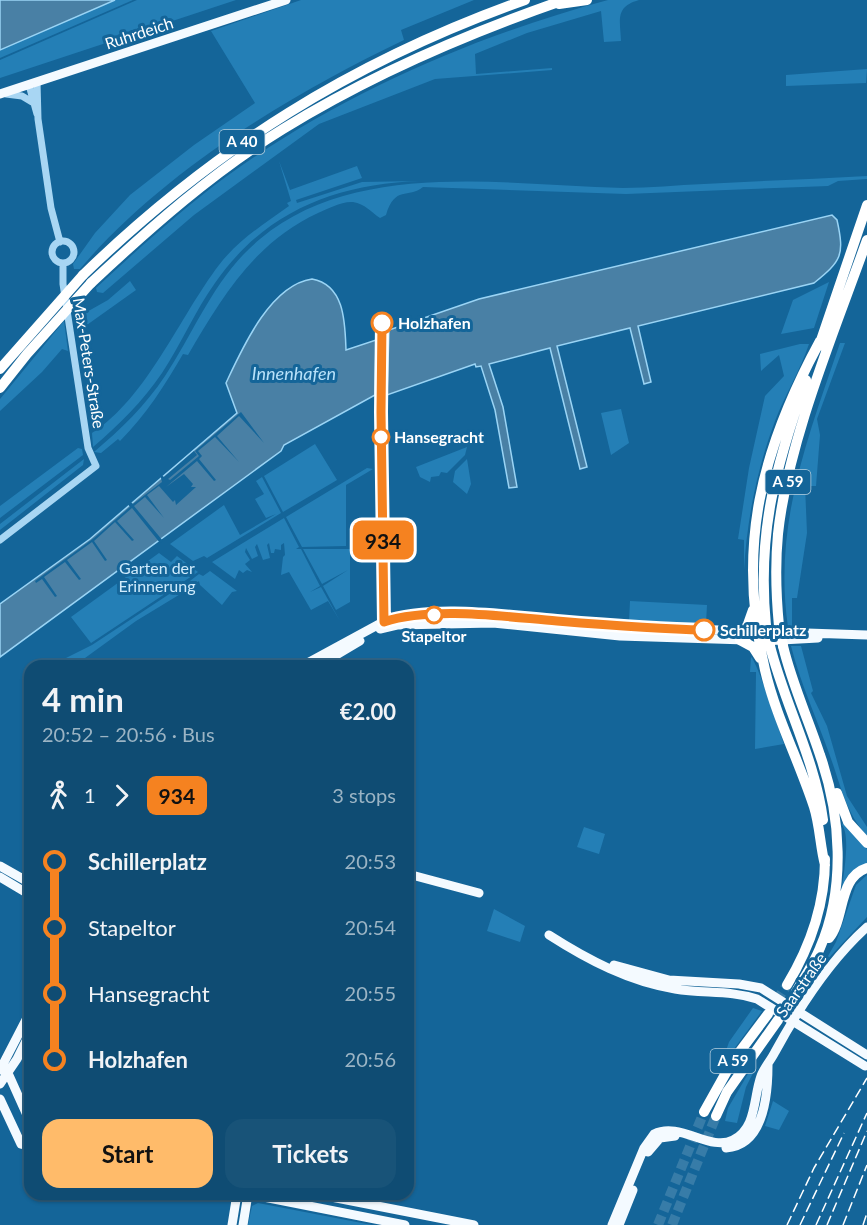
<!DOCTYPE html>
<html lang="en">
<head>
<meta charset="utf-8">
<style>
	:root { --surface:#0f4c73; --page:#185378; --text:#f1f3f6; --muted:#9bb4c4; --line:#2f6385; --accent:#ffbb6a }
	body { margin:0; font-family:Lato,sans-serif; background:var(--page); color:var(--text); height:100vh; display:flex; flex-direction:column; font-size:22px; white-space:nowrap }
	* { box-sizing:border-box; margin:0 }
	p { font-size:20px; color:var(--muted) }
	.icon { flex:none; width:33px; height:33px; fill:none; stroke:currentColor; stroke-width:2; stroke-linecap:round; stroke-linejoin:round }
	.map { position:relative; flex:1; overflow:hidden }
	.panel { position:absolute; left:24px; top:660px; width:390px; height:540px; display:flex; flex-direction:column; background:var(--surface); border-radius:18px; box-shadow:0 2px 4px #0004,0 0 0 2px var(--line) }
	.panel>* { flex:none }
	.badge { padding:0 12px; border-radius:9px; font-size:21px; line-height:39px }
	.map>.badge { position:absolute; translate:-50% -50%; box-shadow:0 0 0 3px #fff }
	.legs { display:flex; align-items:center; gap:9px; height:66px; padding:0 18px; font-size:20px }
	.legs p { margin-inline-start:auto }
	.head { display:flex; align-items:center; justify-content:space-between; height:102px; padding:0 18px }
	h1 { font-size:33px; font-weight:700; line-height:45px }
	.action { display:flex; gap:12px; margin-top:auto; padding:12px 18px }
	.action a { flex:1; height:69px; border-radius:18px; background:var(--accent); color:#111; font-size:24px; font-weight:700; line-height:69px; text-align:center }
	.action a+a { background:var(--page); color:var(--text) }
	ul { padding:0 18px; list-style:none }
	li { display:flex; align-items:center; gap:21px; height:66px; font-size:22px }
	li i { display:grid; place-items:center; width:9px; height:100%; margin:0 8px; background:currentColor }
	li i::after { content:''; width:15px; height:15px; margin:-8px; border:4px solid; border-radius:50%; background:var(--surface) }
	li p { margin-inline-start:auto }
	li:first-child i { background:linear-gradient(#0000 50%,currentColor 0) }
	li:last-child i { background:linear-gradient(currentColor 50%,#0000 0) }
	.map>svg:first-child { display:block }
</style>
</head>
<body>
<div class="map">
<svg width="867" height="1225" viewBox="0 0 867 1225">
	<rect width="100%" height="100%" fill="#146599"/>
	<path fill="#247fb6" d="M 115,0 L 133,0 L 0,58 L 0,50 Z
		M 137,0 L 236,0 L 0,78 L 0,60 Z
		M 301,0 L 474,0 L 401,30 L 404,40 C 291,94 162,172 80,269 L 74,269 L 73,264 L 95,233 L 130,195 L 194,145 L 255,103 L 211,31 Z
		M 608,0 L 639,0 C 615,7 620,19 621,41 L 604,42 L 601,11 L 527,33 L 475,54 L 476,74 L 552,68 L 552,70 L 435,79 L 319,124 L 194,215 L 103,293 L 97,292 L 96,288 C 138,249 181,210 227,176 C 342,93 472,37 608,0 Z
		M 867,69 L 866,83 L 786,86 L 786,75 Z
		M 279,161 L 290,190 L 357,166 L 362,178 L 296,200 L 297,203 L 362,182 L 420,181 C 336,184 265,211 215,283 C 195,311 181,344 162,373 C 143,401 119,425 93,447 L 92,433 C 147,398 180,316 219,265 C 238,240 264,224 289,206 L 287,203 L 291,201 Z
		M 867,176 L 867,179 L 838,181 L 828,186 L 626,194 L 423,187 C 408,199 395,185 386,215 L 380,218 C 371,212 365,204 353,202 C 342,201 327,209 318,213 C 255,242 222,297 188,355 L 183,354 C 165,385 146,415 120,441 L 118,439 L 101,453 L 94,452 C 121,429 145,406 165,376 C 196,329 215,276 260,239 C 356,159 506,185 623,188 C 650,188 677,185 704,184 C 758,181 813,179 867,176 Z
		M 130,281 L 136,290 L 77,332 L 76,318 L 108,300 Z
		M 829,282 L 814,328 L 781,334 L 793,300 Z
		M 64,321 L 68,351 L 62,349 L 42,372 L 0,411 L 0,399 Z
		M 840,343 L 845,343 L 817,419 L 820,435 L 816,486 L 805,486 L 807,533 L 797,598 L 792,598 L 792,627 L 788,627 C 773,525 808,437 840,343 Z
		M 800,344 L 809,344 C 800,371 785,395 775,421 C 757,469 747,519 744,570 L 744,540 L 738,539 L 749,468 L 765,396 L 784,376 L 779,355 L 761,371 L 760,354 Z
		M 621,409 L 629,443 L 611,455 L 601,413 Z
		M 315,444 L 337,480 L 283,512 L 264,476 Z
		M 467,447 L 465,455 L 447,473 L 441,472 L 439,476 L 431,477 L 430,482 L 420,477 L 416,467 Z
		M 78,448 L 82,449 L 83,455 L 0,518 L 0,506 Z
		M 84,459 L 83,465 L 0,530 L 0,524 Z
		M 467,459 L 471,484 L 467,494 L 453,482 L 455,471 Z
		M 367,468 L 373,469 L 346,485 L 346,546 L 302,547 L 286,517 Z
		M 262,477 L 281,513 L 207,558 L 204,556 L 193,561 L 170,544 L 224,505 L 240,535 L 276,514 L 266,518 L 255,499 L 264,494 L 256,481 Z
		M 284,518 L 299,547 L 296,549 L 301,549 L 320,586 L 310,592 L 321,587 L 340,621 L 328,601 L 311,610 L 289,572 L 281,575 L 283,557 L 285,555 L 284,543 L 281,545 L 281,550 L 275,549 L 274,553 L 271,553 L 269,543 L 267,545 L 270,558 L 263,560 L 257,544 L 255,547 L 258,556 L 252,559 L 246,548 L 245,552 L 250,560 L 245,564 L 252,572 L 247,570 L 243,573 L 239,570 L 235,579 L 212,562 Z
		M 303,549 L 350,549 L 350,602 L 336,610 L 323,586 L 348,570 L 322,584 Z
		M 159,553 L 171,562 L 177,556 L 198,572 L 91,643 L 71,617 Z
		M 210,571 L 237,591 L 232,592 L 222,605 L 200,585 L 199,581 L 190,588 L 186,584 L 199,574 L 203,576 Z
		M 183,585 L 187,590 L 136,621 L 74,666 L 59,666 L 62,660 L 92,645 Z
		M 630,601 L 707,605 L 706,623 L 679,624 L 629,622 Z
		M 791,646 L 801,646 L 813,691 L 811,693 L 827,726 L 847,796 L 867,827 L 867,836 C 845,811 841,786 830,756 C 817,719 801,685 791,646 Z
		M 751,657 C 757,661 779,730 784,744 L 755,749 L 756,672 L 750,672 Z
		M 844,820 L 867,849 L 867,865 L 841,893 C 843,879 851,836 842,825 Z
		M 584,827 L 605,834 L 599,854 L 577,847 Z
		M 867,875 L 867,917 L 824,963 L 836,942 L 856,885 Z
		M 494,909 L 525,926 L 520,942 L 487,931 Z
		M 753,1008 L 762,1011 L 720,1068 L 729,1042 Z
		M 752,1067 L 755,1069 L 746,1087 L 737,1123 L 725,1121 L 728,1108 Z
		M 773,1101 L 789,1111 L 779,1130 L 765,1126 Z
		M 258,1203 L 372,1225 L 248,1225 L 252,1206 Z"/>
	<path fill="#4980a5" stroke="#9ad4f5" stroke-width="1.5" d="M 0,0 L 115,0 L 0,50 Z
		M 832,215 L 837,220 C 845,256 841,261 814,283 L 638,326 L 651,382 L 644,384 L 630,328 L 557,346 L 587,467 L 580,469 L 550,348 L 489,364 L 503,407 L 517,487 L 509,488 L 495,410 L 481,366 L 476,367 L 475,364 L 387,395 L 389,330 L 479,299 Z
		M 312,279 C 345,285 345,323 346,350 L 376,340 L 375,395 L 284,445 L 281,451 L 0,657 L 0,604 L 90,539 L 237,413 L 226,383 C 242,349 270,285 312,279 Z"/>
	<path fill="#146599" d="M 241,412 L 264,443 L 239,416 L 217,436 L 239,462 L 215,437 L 198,451 L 202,456 L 199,459 L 216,480 L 214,481 L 197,461 L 166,487 L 184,474 L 193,484 L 191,487 L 196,487 L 176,505 L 175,500 L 173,502 L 159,486 L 147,495 L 164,518 L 145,497 L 134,506 L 163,541 L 160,543 L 132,508 L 117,521 L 134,540 L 132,541 L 115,522 L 94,541 L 107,560 L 105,561 L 92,542 L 67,560 L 81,579 L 79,580 L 65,562 L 44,577 L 57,596 L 55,597 L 42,579 L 36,583 L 35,581 L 94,538 L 130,507 L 127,503 L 130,501 L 133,504 L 162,482 L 160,474 L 164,477 L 194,451 L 197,455 L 168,479 L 170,480 L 199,456 L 195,451 Z"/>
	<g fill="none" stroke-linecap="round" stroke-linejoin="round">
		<path stroke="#377ca8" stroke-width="10" stroke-dasharray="10 5" stroke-linecap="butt" d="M 768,1014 L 787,985
			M 778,1020 L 796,992
			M 658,1225 L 704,1112
			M 672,1225 L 716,1116"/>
		<path stroke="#a8d6f3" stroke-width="7" d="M 37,82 L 38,119 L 51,208 L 60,242
			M 29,85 L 37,114
			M 6,94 L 22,96 L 32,102
			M52 252a11 11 0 1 1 22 0a11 11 0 1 1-22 0Z
			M 0,540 L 96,466 L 88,448 L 63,284 L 63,263"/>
		<path stroke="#f4faff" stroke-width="9" d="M 0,94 L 286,0
			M 380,629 L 397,625 L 493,623 L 620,636 L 746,640
			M 763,641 L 818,638
			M 302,666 L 383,622 L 397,617 L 426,615 L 490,615 L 631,627 L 867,635
			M 318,666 L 360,641
			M 0,866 L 30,883
			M 408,874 L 479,893
			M 0,877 L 30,895
			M 549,935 C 588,960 630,982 675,989 C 703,994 730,990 757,999 L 865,1066
			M 614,965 L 669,980 L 739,984 L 761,988 L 867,1055
			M 0,1070 L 30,1012
			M 8,1073 L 30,1122
			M 0,1084 L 17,1059 L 30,1033
			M 0,1099 L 21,1144 L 30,1146
			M 726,1148 C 764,1145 768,1095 768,1065
			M 648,1152 L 660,1138 L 675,1136
			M 248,1194 L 405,1225
			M 316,1194 L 474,1225
			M 232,1225 L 237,1194
			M 243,1225 L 248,1194
			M 612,1225 L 644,1148 L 654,1134 C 680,1121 710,1152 733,1140 C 757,1128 753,1098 761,1076 C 764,1068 771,1060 775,1052 C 799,1008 829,961 867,927
			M 619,1225 L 633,1190"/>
		<path stroke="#fff" stroke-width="10" d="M 559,4 L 587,0
			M 83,275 C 214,148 353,61 525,0
			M 91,283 C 151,227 213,172 283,129 C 372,74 466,34 564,0
			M 820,341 C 761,450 736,547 765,670 C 776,717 799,761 814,807 C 820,826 820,846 825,865
			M 819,346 L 867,205
			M 766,626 C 757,533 775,468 806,380
			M 779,626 C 776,595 775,565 778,534 C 788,440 835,330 867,240
			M 738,631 L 747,627 L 753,610
			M 740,640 L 753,647 L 760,658
			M 770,646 C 785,705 815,759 823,820
			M 783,646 C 792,684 808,718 820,755 C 841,815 846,888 820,948 C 814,963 804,978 796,992
			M 837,793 L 848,822 L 867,843
			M 829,938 C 845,919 838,877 867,868
			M 787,985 C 810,947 825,905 825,859
			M 704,1112 L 732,1062 L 768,1014
			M 716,1116 L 727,1092 L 778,1020"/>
		<path stroke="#fff" stroke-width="1.5" stroke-dasharray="10 4.5" stroke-linecap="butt" d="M 787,1225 L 814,1168 L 867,1078
			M 800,1225 L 844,1133
			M 816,1225 L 867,1113
			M 827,1225 L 867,1131
			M 843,1225 L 867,1165
			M 863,1225 L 867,1213"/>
		<path stroke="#fff" stroke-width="10" d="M 0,369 L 83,275
			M 0,388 L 27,354 L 91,283
			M 766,626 L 770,646
			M 779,626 L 783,646"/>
	</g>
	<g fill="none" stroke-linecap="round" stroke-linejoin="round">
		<g stroke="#fff" stroke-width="14">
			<path id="line-1" d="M 382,323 L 381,412 L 384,622 C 433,606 506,617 557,621 C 606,625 655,629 704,630"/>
		</g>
		<use href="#line-1" stroke="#f58220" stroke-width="9"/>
	</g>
	<g fill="#fff" stroke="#f58220" stroke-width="3">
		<circle cx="382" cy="323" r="10"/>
		<circle cx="381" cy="437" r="8"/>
		<circle cx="434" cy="615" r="8"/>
		<circle cx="704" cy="630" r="10"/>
	</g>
	<g text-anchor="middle" stroke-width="6" stroke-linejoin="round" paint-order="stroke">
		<g fill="#146599" stroke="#b8d1e0" stroke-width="1.5">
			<rect x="219.5" y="130" width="45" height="24" rx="4.5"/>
			<rect x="765.5" y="470" width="45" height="24" rx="4.5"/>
			<rect x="710.5" y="1049" width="45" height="24" rx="4.5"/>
		</g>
		<g font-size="15" font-weight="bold" fill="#fff">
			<text x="242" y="147">A 40</text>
			<text x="788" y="487">A 59</text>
			<text x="733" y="1066">A 59</text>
		</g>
		<g font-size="16" fill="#fff" stroke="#146599">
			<text transform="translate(139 33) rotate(-18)" y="6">Ruhrdeich</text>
			<text transform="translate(89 363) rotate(81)" y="6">Max-Peters-Straße</text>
			<text transform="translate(801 985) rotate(-55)" y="6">Saarstraße</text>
		</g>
		<g font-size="16" font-weight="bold" fill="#fff" stroke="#146599" text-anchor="start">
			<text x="398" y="329">Holzhafen</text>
			<text x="394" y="443">Hansegracht</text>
			<text x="720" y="636">Schillerplatz</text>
			<text x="434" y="642" text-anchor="middle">Stapeltor</text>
		</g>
		<g font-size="16" fill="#d0ecfd" stroke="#146599">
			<text x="157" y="574">Garten der<tspan x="157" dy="18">Erinnerung</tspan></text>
		</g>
		<g font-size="18" font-style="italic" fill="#b8e1f9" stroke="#146599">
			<text x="294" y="380">Innenhafen</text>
		</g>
	</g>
</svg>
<b class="badge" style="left:383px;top:540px;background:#f58220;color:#111">934</b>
<section class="panel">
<div class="head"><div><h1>4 min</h1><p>20:52 – 20:56 · Bus</p></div><b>€2.00</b></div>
<div class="legs"><svg class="icon" aria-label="walk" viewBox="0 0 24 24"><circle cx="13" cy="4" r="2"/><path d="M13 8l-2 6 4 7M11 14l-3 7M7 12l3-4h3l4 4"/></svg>1<svg class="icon" aria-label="forward" viewBox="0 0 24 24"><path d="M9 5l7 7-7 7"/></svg><b class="badge" style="background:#f58220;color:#111">934</b><p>3 stops</p></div>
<ul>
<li><i style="color:#f58220"></i><b>Schillerplatz</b><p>20:53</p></li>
<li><i style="color:#f58220"></i><span>Stapeltor</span><p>20:54</p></li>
<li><i style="color:#f58220"></i><span>Hansegracht</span><p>20:55</p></li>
<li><i style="color:#f58220"></i><b>Holzhafen</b><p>20:56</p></li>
</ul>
<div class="action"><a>Start</a><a>Tickets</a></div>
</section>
</div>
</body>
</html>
